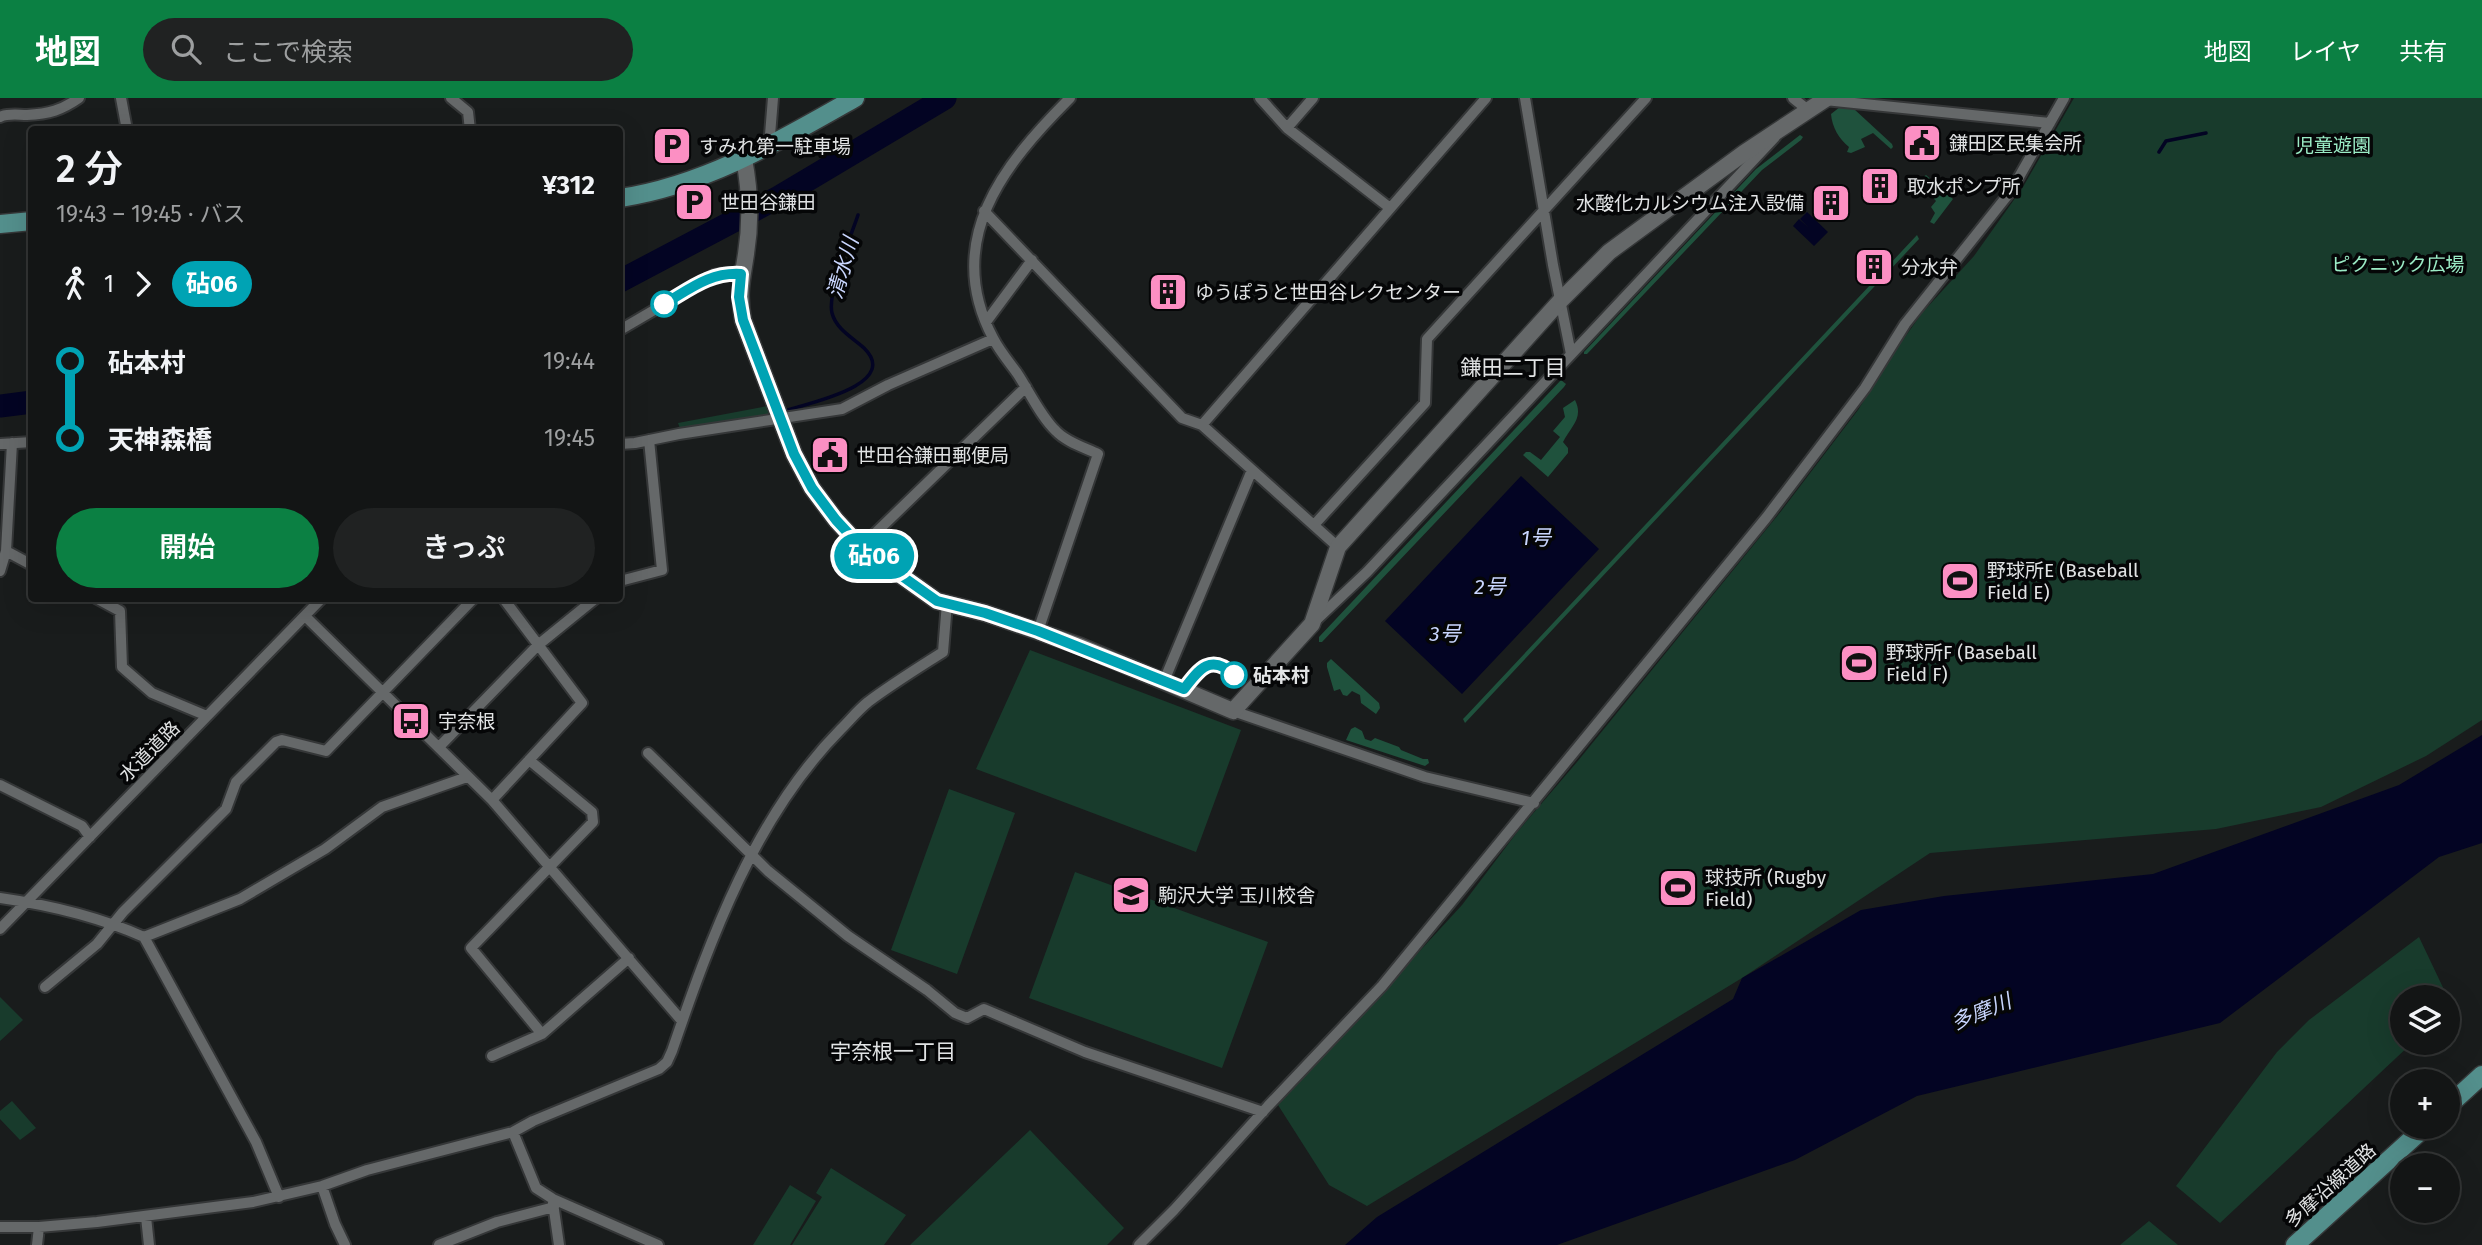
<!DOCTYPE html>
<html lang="ja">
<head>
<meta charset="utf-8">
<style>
	:root { --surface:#131515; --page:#202222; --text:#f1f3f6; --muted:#9d9fa0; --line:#323434; --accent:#0b8043 }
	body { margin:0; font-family:"Fira Sans","Noto Sans JP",sans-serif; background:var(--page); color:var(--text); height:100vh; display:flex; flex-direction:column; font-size:26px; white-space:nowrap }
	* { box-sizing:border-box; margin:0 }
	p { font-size:23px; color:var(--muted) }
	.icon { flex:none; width:38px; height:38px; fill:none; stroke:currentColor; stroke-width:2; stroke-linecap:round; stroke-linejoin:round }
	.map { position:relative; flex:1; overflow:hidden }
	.panel { position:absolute; left:28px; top:28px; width:595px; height:476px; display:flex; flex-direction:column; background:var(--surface); border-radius:7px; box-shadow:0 7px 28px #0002,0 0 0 2px var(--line) }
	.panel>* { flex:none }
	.badge { padding:0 14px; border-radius:23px; font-size:24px; line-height:46px }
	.fabs { position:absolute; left:2390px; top:887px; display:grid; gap:14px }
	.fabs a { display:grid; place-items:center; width:70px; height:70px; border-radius:50%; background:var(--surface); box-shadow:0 7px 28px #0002,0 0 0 2px var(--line); font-size:35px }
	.map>.badge { position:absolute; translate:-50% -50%; box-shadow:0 0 0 4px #fff }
	.legs { display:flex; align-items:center; gap:10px; height:77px; padding:0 28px; font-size:23px }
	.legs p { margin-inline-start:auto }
	.head { display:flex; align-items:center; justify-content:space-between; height:119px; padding:0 28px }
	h1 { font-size:38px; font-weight:600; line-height:52px }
	.action { display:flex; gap:14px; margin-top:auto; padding:14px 28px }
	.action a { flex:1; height:80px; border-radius:42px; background:var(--accent); color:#fff; font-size:28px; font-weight:600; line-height:80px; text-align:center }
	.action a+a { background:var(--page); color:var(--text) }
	ul { padding:0 28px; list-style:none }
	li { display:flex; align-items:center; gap:24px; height:77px; font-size:26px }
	li i { display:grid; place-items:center; width:10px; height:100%; margin:0 9px; background:currentColor }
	li i::after { content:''; width:18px; height:18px; margin:-9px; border:5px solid; border-radius:50%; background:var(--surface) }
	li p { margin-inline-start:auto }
	li:first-child i { background:linear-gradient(#0000 50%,currentColor 0) }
	li:last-child i { background:linear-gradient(currentColor 50%,#0000 0) }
	header { display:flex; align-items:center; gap:42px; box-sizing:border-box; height:98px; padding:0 35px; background:var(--accent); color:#fff }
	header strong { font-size:33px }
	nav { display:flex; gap:38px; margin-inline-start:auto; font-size:24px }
	.search { width:490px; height:63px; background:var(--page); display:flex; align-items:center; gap:18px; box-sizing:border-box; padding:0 24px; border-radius:38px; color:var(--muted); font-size:26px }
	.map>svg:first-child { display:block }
</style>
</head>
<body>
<header>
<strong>地図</strong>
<div class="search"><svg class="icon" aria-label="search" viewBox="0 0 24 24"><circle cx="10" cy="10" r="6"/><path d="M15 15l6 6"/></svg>ここで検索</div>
<nav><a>地図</a><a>レイヤ</a><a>共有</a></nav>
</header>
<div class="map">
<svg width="2482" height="1147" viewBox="0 0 2482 1147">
	<rect width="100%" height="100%" fill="#191c1c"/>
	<path fill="#183b2c" d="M 2074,0 L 2482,0 L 2482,622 L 2426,658 L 2321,709 L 2216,731 L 1930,755 L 1742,880 L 1367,1108 L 1329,1087 L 1278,1007 L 1462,807 L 1518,733 L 1577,664 L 1782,412 L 1858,312 L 1890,260 L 1922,215 L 1974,158 L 2023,89 Z
		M 773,307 L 779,321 L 682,336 L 678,325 Z
		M 1030,552 L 1241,632 L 1196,754 L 976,671 Z
		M 949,691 L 1015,715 L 957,876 L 891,852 Z
		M 1075,774 L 1268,844 L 1222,970 L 1029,900 Z
		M 2419,839 L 2448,900 L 2403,900 L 2403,945 L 2412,945 L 2220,1125 L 2176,1088 L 2277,954 L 2309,922 Z
		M 0,899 L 23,922 L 0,943 Z
		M 12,1003 L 36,1030 L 20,1042 L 0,1021 L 0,1013 Z
		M 1030,1032 L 1124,1130 L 1107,1147 L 910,1147 Z
		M 831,1070 L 906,1117 L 884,1147 L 792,1147 L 822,1099 L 816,1095 Z
		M 790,1087 L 816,1103 L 790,1147 L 753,1147 Z
		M 2149,1123 L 2178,1147 L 2120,1147 Z"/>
	<path fill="#1f523d" d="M 1840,9 L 1854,11 L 1892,46 L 1893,49 L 1891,51 L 1873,35 L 1861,41 L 1865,49 L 1851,55 L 1847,54 L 1849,49 C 1839,41 1832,29 1831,16 Z
		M 1800,37 L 1803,39 L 1801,42 L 1762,72 L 1587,256 L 1584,256 L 1584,254 L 1756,71 Z
		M 1926,77 L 1953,101 L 1934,126 L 1930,124 L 1935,115 L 1931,109 L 1936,103 L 1929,95 L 1931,89 L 1922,80 Z
		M 1917,137 L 1919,141 L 1465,625 L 1463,621 L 1465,619 Z
		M 1561,282 L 1566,286 L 1564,289 L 1322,544 L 1319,544 L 1319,539 Z
		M 1575,302 C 1584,320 1571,328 1563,344 L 1568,350 L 1568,355 L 1548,379 L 1523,357 L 1526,354 L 1530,354 L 1541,362 L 1560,339 L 1553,333 L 1565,319 L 1563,310 Z
		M 1331,561 L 1379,605 L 1380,610 L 1376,616 L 1361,605 L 1360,597 L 1352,593 L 1347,598 L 1343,597 L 1340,591 L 1334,593 L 1327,569 L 1327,565 Z
		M 1355,629 L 1362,633 L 1365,641 L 1371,643 L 1375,640 L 1399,649 L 1401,652 L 1423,661 L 1428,661 L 1429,665 L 1425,668 L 1346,642 L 1351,631 Z"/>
	<path fill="#030423" d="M 1807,114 L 1828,134 L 1814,148 L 1793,128 L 1799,121 L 1809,130 L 1800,121 Z
		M 1521,378 L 1599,451 L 1462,596 L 1385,523 Z
		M 2482,637 L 2482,745 L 2439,759 L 2220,925 L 1917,998 L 1795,1062 L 1557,1147 L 1345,1147 L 1377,1119 L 1733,901 L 1742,880 L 1861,812 L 1944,798 L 2153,776 L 2399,687 Z"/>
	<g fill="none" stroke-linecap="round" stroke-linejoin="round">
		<path stroke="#030423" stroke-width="3.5" d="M 2159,54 L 2166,43 L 2206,35
			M 784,313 C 805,306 902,287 864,250 C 853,240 836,231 832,215 C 827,195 851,138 858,117"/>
		<path stroke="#030423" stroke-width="23" d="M 620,183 L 779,99 L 945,0
			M 0,308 L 32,304"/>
		<g stroke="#353738" stroke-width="14">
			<path id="street" d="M 121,0 L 127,32
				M 451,0 L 468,14 L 470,32
				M 773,0 L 770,37 L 775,45
				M 1260,0 L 1287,30 L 1390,110
				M 1525,0 L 1553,167 L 1571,256
				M 1793,0 L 1808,12
				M 1825,2 L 2050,25
				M 0,19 C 8,15 18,17 27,17 C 49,16 62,12 79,0
				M 1287,30 L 1313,0
				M 984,113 L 1182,320 L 1202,327 L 1338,449
				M 986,224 L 1032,162
				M 620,232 L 714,177 L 726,175 L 741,176
				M 1202,327 L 1486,0
				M 0,346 L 32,344
				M 620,346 L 635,345 L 679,336 L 842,311 L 888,287 L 993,241
				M 1314,427 L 1425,305 L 1427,241 L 1646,0
				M 861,449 L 1026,289
				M 6,453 L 32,467
				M 0,473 L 6,453 L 12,345
				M 620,483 L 662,472 L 649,342
				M 96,500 L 120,513 L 122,569 L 152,595 L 207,618
				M 305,518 L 492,702 L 682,923
				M 1314,524 L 1367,474 L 1775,39
				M 1038,533 L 1098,356 C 1086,350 1066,344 1056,333 C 1041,319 1029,293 1017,275 C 1009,264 999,252 993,240 C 942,143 1003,67 1070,0
				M 1164,583 L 1252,372
				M 1233,613 L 1425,679 L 1534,705
				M 439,649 L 538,547 L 596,500
				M 648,655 L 768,773 L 848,838 L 927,892 L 955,915 L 967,920 L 984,911 L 1085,954 L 1263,1014
				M 529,662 L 592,714 L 593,724 L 471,850 L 542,936
				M 0,687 L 82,728 L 90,739
				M 492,702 L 582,605 L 503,500
				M 0,800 C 49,807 99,819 144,839 L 240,801 L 325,751 L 382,709 L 467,679
				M 0,831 L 322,500
				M 144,839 L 256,1044 L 279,1099
				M 45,889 L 97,846 L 123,814 L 226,711 L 236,684 L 276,644 L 282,642 L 326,653 L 474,500
				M 492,958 L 542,936 L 629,860
				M 513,1034 L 536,1090 L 553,1101 L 658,1147
				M 322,1088 L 335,1126 L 345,1147
				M 553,1105 L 559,1147
				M 146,1119 L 149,1147
				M 0,1129 L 39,1129 L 97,1124 L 253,1104 L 322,1088 L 367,1072 L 513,1034 L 533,1023 L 659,971 L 667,964 L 672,953 C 711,839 755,718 841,631 C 850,622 858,612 868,604 C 892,586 918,570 943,554 L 947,505
				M 37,1147 L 39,1129
				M 439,1147 L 497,1124 L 554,1109
				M 1139,1147 L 1174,1112 L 1268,1008 L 1382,888 L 1766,420 L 1865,290 L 1905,226 L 2011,93 L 2064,0"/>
		</g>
		<g stroke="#353738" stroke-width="19">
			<path id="secondary" d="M 744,61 C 750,92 751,125 746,156 C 742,183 738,194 743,222 L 794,356 L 812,390 L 836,422 L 861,449 L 937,503 L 985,515 L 1080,548 L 1233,613 L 1312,526 L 1338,449 L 1561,202 L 1609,154 L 1744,55 L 1827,0"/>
		</g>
		<g stroke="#353738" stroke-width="21">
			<path id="primary" d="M 620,100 C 706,87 781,42 855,0
				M 0,126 L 32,123
				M 2448,1008 L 2482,977
				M 2295,1147 L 2425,1029"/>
		</g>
		<use href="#street" stroke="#656869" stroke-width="10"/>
		<use href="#secondary" stroke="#656869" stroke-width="16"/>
		<use href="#primary" stroke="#538f8c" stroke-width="18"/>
	</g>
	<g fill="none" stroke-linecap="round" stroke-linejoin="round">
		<g stroke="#fff" stroke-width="16">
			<path id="line-1" d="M 664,206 C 690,191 710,174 741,176 L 739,199 L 743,222 L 794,356 L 812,390 L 836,422 L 861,449 L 937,503 L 985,515 L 1038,533 L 1184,591 C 1199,571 1211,555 1234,577"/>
		</g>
		<use href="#line-1" stroke="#00a3b4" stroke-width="10"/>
	</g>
	<defs>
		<g id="civic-square" transform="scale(2.0125)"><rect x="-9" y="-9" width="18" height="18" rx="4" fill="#fc8fc3" stroke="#050607"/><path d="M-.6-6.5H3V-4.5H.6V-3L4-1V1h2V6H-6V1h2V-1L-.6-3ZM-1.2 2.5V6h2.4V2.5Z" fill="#111"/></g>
		<g id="parking-square" transform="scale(2.0125)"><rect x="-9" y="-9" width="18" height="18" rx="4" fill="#fc8fc3" stroke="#050607"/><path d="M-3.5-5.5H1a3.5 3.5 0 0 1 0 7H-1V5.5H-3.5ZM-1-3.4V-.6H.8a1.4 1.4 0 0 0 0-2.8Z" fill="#111"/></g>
		<g id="building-square" transform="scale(2.0125)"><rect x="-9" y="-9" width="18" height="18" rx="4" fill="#fc8fc3" stroke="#050607"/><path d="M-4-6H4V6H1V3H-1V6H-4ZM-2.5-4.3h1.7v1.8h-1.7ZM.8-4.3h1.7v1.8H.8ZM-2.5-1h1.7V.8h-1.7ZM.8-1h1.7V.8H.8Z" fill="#111"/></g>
		<g id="stadium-square" transform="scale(2.0125)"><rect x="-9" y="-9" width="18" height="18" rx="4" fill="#fc8fc3" stroke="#050607"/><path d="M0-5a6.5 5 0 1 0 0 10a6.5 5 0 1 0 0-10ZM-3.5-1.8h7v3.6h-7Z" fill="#111"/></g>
		<g id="bus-square" transform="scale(2.0125)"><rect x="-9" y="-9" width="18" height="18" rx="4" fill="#fc8fc3" stroke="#050607"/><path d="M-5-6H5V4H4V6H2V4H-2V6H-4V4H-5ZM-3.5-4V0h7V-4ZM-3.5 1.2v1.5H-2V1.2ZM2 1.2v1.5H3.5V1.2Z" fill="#111"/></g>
		<g id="university-square" transform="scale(2.0125)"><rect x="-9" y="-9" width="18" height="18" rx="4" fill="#fc8fc3" stroke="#050607"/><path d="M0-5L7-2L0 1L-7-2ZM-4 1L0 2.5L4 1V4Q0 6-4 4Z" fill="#111"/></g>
	</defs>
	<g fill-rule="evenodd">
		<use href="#civic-square" x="1922" y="45"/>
		<use href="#parking-square" x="672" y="48"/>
		<use href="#building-square" x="1880" y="88"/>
		<use href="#parking-square" x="694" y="104"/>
		<use href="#building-square" x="1831" y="105"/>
		<use href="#building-square" x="1874" y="169"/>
		<use href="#building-square" x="1168" y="194"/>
		<use href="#civic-square" x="830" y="357"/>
		<use href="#stadium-square" x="1960" y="483"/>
		<use href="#stadium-square" x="1859" y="565"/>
		<use href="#bus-square" x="411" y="623"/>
		<use href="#stadium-square" x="1678" y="790"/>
		<use href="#university-square" x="1131" y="797"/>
	</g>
	<g fill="#fff" stroke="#00a3b4" stroke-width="3.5">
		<circle cx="664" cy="206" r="12"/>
		<circle cx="1234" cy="577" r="12"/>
	</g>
	<g text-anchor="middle" stroke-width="7" stroke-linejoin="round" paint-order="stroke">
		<g font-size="19" fill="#e1e3e4" stroke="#050607" text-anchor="start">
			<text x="1949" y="52">鎌田区民集会所</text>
			<text x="699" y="55">すみれ第一駐車場</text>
			<text x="1907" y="95">取水ポンプ所</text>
			<text x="721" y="111">世田谷鎌田</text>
			<text x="1804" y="112" text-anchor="end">水酸化カルシウム注入設備</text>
			<text x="1901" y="176">分水弁</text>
			<text x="1195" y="201">ゆうぽうと世田谷レクセンター</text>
			<text x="857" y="364">世田谷鎌田郵便局</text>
			<text x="1987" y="479">野球所E (Baseball<tspan x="1987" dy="22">Field E)</tspan></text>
			<text x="1886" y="561">野球所F (Baseball<tspan x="1886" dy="22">Field F)</tspan></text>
			<text x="438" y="630">宇奈根</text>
			<text x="1705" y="786">球技所 (Rugby<tspan x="1705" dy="22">Field)</tspan></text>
			<text x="1158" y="804">駒沢大学 玉川校舎</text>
		</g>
		<g font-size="19" fill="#9becc6" stroke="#050607">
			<text x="2333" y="54">児童遊園</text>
			<text x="2398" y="173">ピクニック広場</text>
		</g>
		<g font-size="19" font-weight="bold" fill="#e1e3e4" stroke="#050607" text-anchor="start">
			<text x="1253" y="584">砧本村</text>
		</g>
		<g font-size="19" fill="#e1e3e4" stroke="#050607">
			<text transform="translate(149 653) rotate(-45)" y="7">水道道路</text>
			<text transform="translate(2330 1087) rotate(-42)" y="7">多摩沿線道路</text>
		</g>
		<g font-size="21" font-style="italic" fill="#c9d6fe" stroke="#050607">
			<text transform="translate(843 170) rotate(-74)" y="7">清水川</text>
			<text x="1536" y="447">1号</text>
			<text x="1490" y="496">2号</text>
			<text x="1445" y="543">3号</text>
			<text transform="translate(1981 914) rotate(-22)" y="7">多摩川</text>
		</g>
		<g font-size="21" fill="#e1e3e4" stroke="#050607">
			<text x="1513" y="277">鎌田二丁目</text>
			<text x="893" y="961">宇奈根一丁目</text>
		</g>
	</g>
</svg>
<div class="fabs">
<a><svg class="icon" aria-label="layers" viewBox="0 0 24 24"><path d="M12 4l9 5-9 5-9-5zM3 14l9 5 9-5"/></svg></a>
<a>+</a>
<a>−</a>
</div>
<b class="badge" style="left:874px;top:458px;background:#00a3b4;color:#fff">砧06</b>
<section class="panel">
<div class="head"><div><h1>2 分</h1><p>19:43 – 19:45 · バス</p></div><b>¥312</b></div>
<div class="legs"><svg class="icon" aria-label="walk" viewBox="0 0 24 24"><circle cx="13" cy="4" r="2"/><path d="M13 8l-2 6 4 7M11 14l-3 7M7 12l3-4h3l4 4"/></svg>1<svg class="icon" aria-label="forward" viewBox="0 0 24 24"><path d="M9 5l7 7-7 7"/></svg><b class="badge" style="background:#00a3b4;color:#fff">砧06</b></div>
<ul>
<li><i style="color:#00a3b4"></i><b>砧本村</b><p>19:44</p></li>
<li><i style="color:#00a3b4"></i><b>天神森橋</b><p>19:45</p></li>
</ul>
<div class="action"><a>開始</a><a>きっぷ</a></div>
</section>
</div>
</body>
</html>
